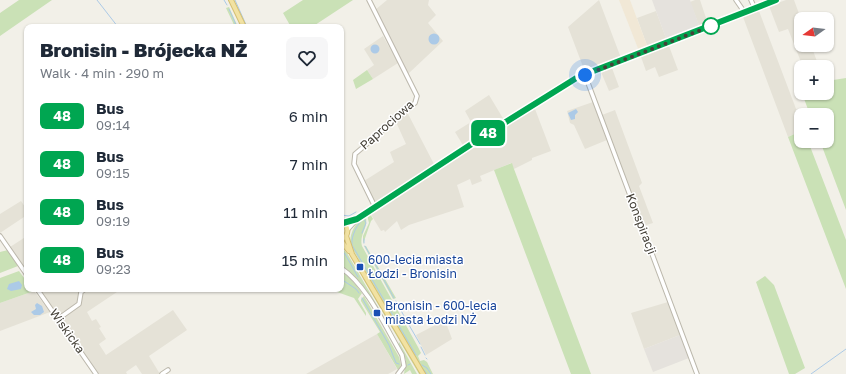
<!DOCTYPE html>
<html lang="en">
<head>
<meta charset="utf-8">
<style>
	:root { --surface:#fff; --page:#f6f6f7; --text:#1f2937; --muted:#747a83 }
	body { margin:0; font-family:"Golos Text",sans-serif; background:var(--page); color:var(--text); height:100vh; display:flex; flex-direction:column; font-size:15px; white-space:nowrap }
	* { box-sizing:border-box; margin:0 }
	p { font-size:13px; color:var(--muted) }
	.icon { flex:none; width:22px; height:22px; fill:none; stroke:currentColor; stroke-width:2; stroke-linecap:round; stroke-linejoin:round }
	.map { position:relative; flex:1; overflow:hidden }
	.drawer { position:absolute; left:24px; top:24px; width:320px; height:268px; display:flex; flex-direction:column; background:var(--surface); border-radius:8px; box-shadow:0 1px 3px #0004 }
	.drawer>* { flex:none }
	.badge { padding:0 8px; border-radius:6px; font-size:14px; line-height:26px }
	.needle { width:26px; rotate:256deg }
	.tools { position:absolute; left:794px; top:12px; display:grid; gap:8px }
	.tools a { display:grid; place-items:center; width:40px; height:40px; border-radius:8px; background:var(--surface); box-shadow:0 1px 3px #0004; font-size:20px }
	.you { position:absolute; width:20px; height:20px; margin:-10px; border:3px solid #fff; border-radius:50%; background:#1a73e8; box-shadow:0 0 0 6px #1a73e833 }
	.map>.badge { position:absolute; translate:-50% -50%; box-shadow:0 0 0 2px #fff }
	.round { display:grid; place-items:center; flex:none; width:42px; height:42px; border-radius:8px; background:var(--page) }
	.overview { display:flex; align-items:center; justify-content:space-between; height:68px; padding:0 16px }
	h1 { font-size:19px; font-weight:800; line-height:30px }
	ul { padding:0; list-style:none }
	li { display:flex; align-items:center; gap:12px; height:48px; padding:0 16px }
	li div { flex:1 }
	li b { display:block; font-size:15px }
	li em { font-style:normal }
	li .badge { min-width:44px; font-weight:700; text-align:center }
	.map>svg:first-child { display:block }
</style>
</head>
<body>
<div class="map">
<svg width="846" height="374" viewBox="0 0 846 374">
	<rect width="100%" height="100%" fill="#f2f0e8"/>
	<path fill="#e5e2d7" d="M 387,0 L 429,0 L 428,5 L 436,15 L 428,23 L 443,41 L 408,74 L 375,10 Z
		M 599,0 L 621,58 L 585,72 L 568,27 Z
		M 695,0 L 700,0 L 708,24 L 700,28 L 690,2 Z
		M 786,0 L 794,0 L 801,19 L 801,45 L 811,45 L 819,67 L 803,67 L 788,29 L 779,32 L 769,6 Z
		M 656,11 L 667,41 L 648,48 L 637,18 Z
		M 759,11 L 801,122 L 801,131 L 788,137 L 743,17 Z
		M 383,36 L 398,63 L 373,79 L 367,70 L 374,65 L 364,49 Z
		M 669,46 L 678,70 L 659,77 L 655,67 L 646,71 L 641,57 Z
		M 612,68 L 619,87 L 609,91 L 601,72 Z
		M 489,95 L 507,125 L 535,109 L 551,151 L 532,158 L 532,160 L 514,169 L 511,163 L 480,176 L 482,181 L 472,185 L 470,179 L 457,185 L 464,207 L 409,225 L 401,230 L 397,221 L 385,232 L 384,230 L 381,231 L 370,213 L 378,208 L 364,181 L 394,162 L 390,152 L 406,144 L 396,122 L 407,112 L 435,166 L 464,147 L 455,132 L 471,122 L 465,111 Z
		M 593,102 L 607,140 L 585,149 L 574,125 L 570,123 L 567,111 Z
		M 615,110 L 642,183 L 639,186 L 653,223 L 643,226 L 602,115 Z
		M 21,201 L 27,210 L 27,215 L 0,233 L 0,214 Z
		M 27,236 L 27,271 L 10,247 Z
		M 39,289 L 116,289 L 117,292 L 87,312 L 92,321 L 96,319 L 101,327 L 99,328 L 106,339 L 99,344 L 106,355 L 173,310 L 187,330 L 149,356 L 160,374 L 142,374 L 136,365 L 126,372 L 127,374 L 99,374 Z
		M 34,291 L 50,312 L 0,331 L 0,303 Z
		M 668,302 L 680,335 L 644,349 L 631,313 Z
		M 445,320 L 452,339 L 426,355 L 416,335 Z
		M 377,334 L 397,369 L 392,372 L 388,374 L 306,374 Z"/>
	<path fill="#f1e8d6" d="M 619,0 L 630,0 L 648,48 L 639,51 Z"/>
	<path fill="#e5e2dd" d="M 652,0 L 690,0 L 700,28 L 667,41 Z
		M 680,335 L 689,358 L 653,372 L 644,349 Z"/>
	<path fill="#cae1b6" d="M 19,0 L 52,0 L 0,36 L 0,13 Z
		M 303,0 L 353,0 L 312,27 L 291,27 L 283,13 Z
		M 229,7 L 238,27 L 235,27 L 226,8 Z
		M 801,68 L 801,91 L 794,74 Z
		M 367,70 L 373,79 L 356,89 L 353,80 Z
		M 846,78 L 846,210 L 820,141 L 827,141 L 827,115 L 810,115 L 802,93 L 827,93 L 827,81 Z
		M 801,131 L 801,141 L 808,141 L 846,240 L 846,289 L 788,137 Z
		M 512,163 L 514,169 L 591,374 L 571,374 L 494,170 Z
		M 369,212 L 373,219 L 371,221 L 363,244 L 363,236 L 369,223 L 367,215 Z
		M 363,217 L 366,218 C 368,228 359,235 362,246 L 418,347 L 421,353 L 418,356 L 420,361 L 424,360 L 427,362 L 433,374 L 425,374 L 351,246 C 348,236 355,223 363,217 Z
		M 364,246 L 366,246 L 396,298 L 393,299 Z
		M 341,247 L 347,253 L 385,319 L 384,321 L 360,282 L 341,266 Z
		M 8,250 L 18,266 L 0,273 L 0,252 Z
		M 19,271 L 27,282 L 27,289 L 32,289 L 34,291 L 0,303 L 0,278 Z
		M 341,271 L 352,280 L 362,293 L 358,299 L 366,313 L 366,316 L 354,298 L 337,292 L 342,288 Z
		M 765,276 L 774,285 L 805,368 L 795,374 L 789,374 L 756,282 Z
		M 362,277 L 365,280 L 420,374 L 419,374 Z
		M 364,296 L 399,357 L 401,365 L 398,370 L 377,334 L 380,332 L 361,301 L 361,299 Z
		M 399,342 L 417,374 L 412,374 L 410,370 L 404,374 L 406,360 L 398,346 Z"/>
	<path fill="#accae7" d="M428.5 39a5.5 5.5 0 1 1 11 0a5.5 5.5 0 1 1-11 0Z
		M370.5 49a4.5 4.5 0 1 1 9 0a4.5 4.5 0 1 1-9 0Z
		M 576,109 L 578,112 L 575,115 L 575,119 L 571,120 L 568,113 Z
		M 19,281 L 22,285 L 21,289 L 11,291 L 7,289 L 9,284 Z
		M 37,303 L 42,306 L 44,312 L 40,315 L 34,315 L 31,312 L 36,309 L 35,305 Z"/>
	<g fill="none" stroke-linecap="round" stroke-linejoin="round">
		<path stroke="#accae7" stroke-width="1" d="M 97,0 L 118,27
			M 224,0 L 227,5
			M 235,0 L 247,27
			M 229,9 L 237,27
			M 341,215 L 349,216 L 356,212
			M 364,218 C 357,224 351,236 352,245 L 416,355
			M 362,233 L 366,223 L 364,219
			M 364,239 L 364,243
			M 365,246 L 394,298
			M 341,250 L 345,254 L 358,277
			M 341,279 L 356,289 L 359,293
			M 362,298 L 389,345 L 396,363 L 399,364
			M 396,301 L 404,316
			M 405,319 L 408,323
			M 409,325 L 420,344
			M 421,347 L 425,355
			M 426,358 L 427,359
			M 408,365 L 410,364
			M 422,365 L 427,368 L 431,374
			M 424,370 L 427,374
			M 811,374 L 846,349"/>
		<g stroke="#bcb8ac" stroke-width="5.5">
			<path id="minor" d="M 369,0 L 417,96 L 415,103 L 355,154 L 354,164 L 375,207
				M 736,0 L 745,13
				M 751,0 L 755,9
				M 585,75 L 697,374
				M 343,223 L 357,219 L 493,130 L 578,77 L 776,0
				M 348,229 L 357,219
				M 0,236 L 27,275
				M 341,268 C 367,285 386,328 402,355 L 404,366 L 398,374
				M 37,289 L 96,374
				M 58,319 L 79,304 L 81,292 L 85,289
				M 162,374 L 168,370"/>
		</g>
		<g stroke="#d5c074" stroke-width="6">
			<path id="major" d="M 231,0 L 244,27
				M 341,222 C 347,225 349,230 346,236 L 341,240
				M 346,236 L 352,254 L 423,374
				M 341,241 L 349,251"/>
		</g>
		<use href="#minor" stroke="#fff" stroke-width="3.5"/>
		<use href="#major" stroke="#f2e2a2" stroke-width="4"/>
	</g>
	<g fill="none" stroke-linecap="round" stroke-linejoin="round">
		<g stroke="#fff" stroke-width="9">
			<path id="line" d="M 343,223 L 357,219 L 493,130 L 578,77 L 776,0"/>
		</g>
		<use href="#line" stroke="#00a651" stroke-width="6"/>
		<path stroke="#454138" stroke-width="4" stroke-dasharray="0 7.2" d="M 585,75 L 711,26"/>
	</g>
	<circle fill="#fff" stroke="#00a651" stroke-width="2" cx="711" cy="26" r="8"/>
	<g fill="#1a4fb4" stroke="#fff" stroke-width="1.5">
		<rect x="356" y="263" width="8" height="8" rx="2"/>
		<rect x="373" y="309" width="8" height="8" rx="2"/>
	</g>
	<g text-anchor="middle" stroke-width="3" stroke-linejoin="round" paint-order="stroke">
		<g font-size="12" fill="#454138" stroke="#fff">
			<text transform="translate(387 125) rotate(-42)" y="4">Paprociowa</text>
			<text transform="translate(641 224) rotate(69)" y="4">Konspiracji</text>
			<text transform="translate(67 331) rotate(55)" y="4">Wiskicka</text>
		</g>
		<g font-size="12" fill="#164399" stroke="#fff" text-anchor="start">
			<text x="368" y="264">600-lecia miasta<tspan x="368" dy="14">Łodzi - Bronisin</tspan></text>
			<text x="385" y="310">Bronisin - 600-lecia<tspan x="385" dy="14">miasta Łodzi NŻ</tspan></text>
		</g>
	</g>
</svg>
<div class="tools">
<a><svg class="needle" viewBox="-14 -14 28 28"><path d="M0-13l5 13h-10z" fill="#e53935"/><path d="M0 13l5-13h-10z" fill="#747a83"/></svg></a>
<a>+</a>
<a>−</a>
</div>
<div class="you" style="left:585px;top:75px"></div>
<b class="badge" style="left:488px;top:133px;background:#00a651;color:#fff">48</b>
<section class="drawer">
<div class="overview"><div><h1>Bronisin - Brójecka NŻ</h1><p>Walk · 4 min · 290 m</p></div><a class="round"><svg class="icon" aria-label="heart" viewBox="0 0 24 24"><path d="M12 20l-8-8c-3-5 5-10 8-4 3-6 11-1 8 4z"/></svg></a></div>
<ul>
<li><span class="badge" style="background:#00a651;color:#fff">48</span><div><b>Bus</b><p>09:14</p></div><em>6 min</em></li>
<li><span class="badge" style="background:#00a651;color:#fff">48</span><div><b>Bus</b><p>09:15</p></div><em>7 min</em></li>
<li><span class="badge" style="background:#00a651;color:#fff">48</span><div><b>Bus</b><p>09:19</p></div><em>11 min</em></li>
<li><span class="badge" style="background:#00a651;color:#fff">48</span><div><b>Bus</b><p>09:23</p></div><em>15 min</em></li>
</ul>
</section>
</div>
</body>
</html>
